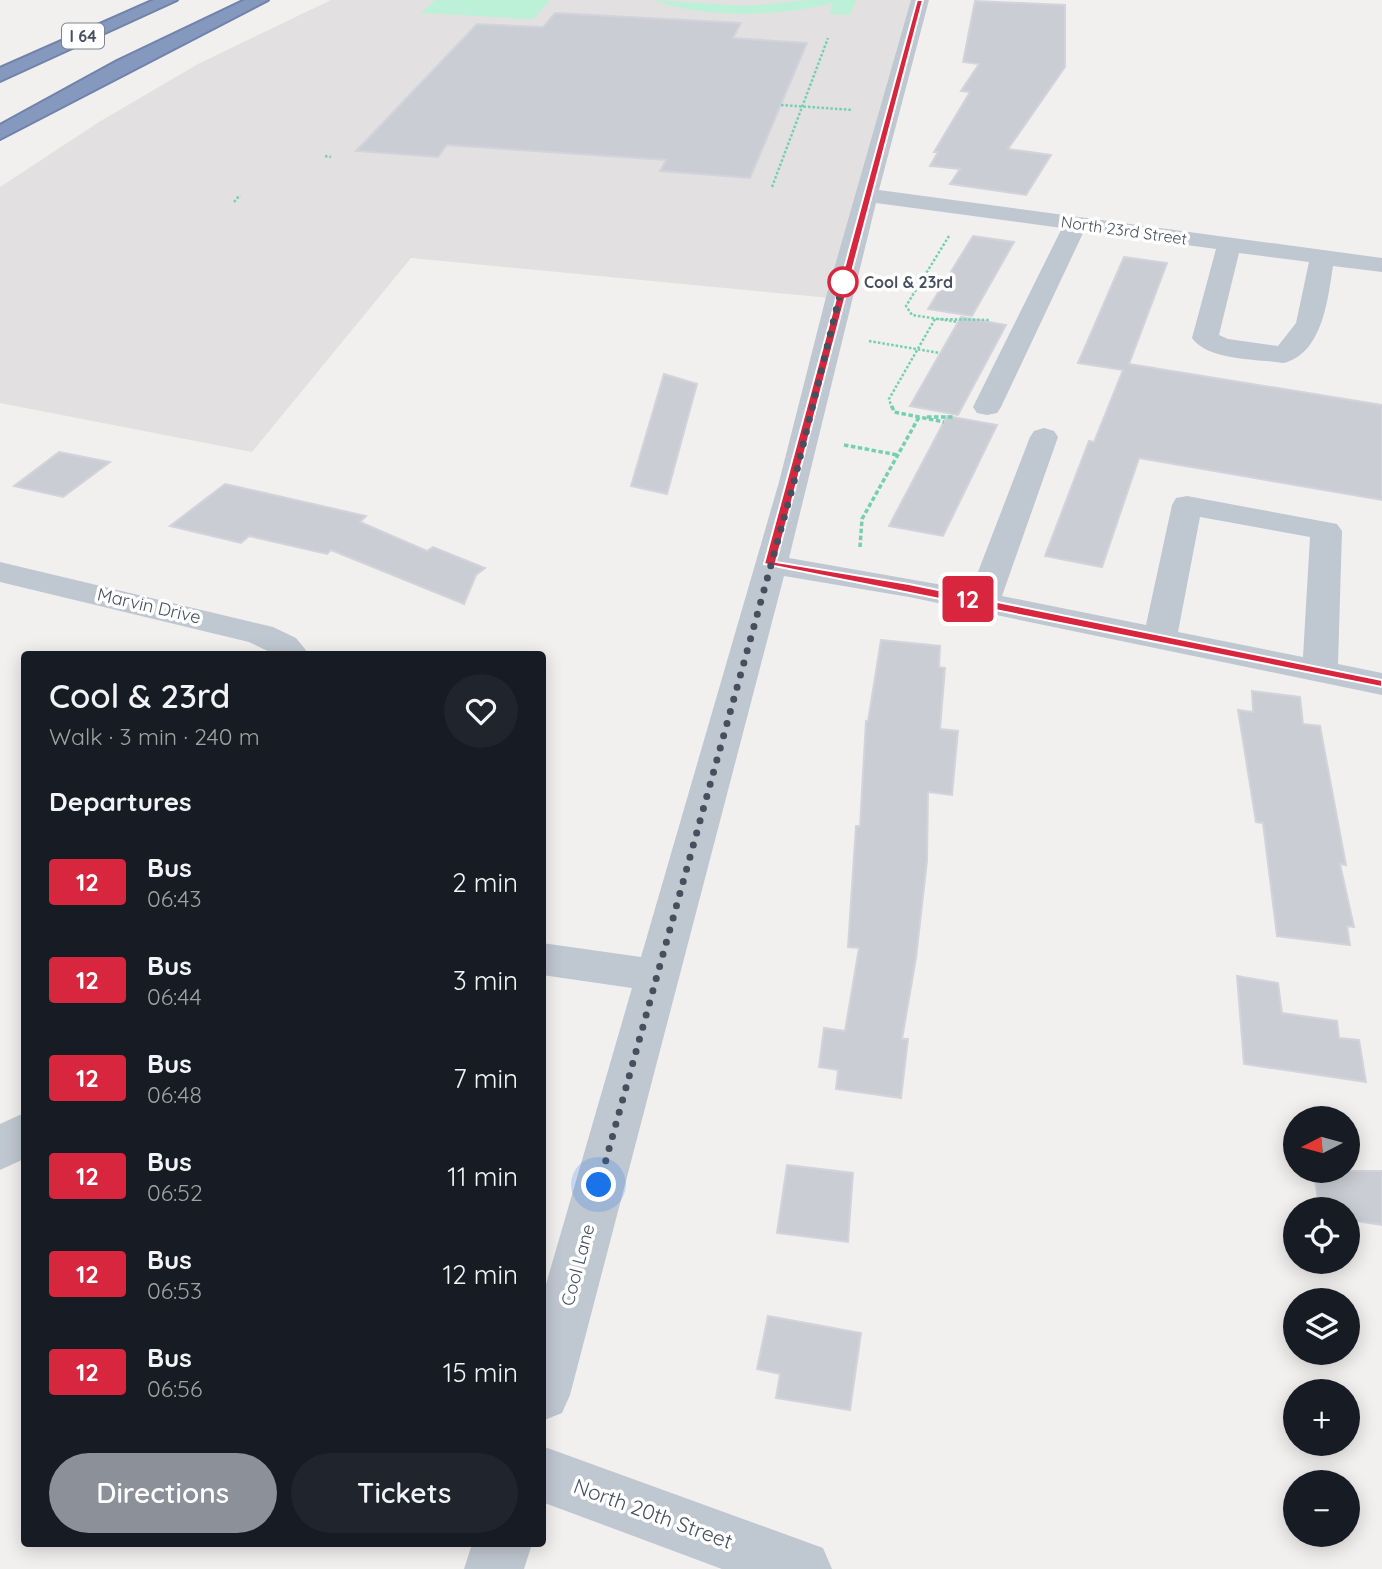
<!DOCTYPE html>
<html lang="en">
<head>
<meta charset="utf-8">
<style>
	:root { --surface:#171b24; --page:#20242c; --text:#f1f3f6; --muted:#9ea1a6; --accent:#8c9099 }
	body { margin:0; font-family:Quicksand,sans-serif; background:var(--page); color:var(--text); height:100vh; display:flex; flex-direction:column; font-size:26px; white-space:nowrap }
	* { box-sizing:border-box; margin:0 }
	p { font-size:23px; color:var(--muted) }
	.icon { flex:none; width:38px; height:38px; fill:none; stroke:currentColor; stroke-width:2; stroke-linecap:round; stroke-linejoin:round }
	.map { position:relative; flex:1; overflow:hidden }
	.drawer { position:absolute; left:21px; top:651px; width:525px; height:896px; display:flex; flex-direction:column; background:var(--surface); border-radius:7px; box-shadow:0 4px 18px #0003 }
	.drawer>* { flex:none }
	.badge { padding:0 14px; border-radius:5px; font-size:24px; line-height:46px }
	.needle { width:46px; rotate:264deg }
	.buttons { position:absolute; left:1283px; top:1106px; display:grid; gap:14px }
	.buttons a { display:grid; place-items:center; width:77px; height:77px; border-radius:50%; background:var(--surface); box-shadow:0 4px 18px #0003; font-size:35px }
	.you { position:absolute; width:35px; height:35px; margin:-18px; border:5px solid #fff; border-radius:50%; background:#1a73e8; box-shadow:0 0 0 10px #1a73e833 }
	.map>.badge { position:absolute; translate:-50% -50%; box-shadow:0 0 0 4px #fff }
	h2 { padding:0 28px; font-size:26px; line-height:63px }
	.round { display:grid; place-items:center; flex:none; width:74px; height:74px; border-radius:37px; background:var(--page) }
	.headline { display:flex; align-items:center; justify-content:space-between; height:119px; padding:0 28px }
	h1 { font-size:33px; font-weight:600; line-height:52px }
	.cta { display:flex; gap:14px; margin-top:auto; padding:14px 28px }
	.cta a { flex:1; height:80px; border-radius:42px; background:var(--accent); color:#fff; font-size:28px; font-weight:600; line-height:80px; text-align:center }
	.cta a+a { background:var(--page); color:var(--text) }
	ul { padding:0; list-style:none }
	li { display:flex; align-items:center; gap:21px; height:98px; padding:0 28px }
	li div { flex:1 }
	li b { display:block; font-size:26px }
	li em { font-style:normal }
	li .badge { min-width:77px; font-weight:700; text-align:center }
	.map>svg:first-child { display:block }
</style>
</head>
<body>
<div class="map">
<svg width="1382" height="1569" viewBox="0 0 1382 1569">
	<rect width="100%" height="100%" fill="#f2efef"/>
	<path fill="#e3e0e1" d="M 331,0 L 920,0 L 840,299 L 411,258 L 252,452 L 0,403 L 0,187 L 99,122 L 198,64 Z"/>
	<path fill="#bcf1d8" d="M 435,0 L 550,0 L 533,19 L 421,13 Z
		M 651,0 L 747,6 L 809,0 L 856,0 L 850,15 L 829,14 L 833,3 C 775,17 707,19 651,0 Z"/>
	<path fill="#cbcdd5" stroke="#d3d4db" stroke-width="2" d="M 975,1 L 1065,5 L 1065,67 L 1008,149 L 1051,155 L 1026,195 L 950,184 L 960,169 L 930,166 L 938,152 L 934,152 L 970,92 L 961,91 L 979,64 L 963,62 Z
		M 555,13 L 741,23 L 733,38 L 807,43 L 750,178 L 660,171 L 666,160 L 447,145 L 438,157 L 356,151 L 477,24 L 543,27 Z
		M 973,236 L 1014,242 L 972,316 L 928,309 Z
		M 1124,257 L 1167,263 L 1129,364 L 1382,405 L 1382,500 L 1139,458 L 1102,567 L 1045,556 L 1089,441 L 1094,442 L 1123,370 L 1078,363 Z
		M 961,317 L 1006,325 L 958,415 L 910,406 Z
		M 664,374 L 697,384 L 667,494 L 631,486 Z
		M 947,416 L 997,425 L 943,536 L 889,526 Z
		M 59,452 L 110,462 L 63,497 L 14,486 Z
		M 225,484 L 366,516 L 360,522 L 427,551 L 433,547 L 485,568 L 476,575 L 464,604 L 331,550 L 327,554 L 249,536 L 241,543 L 170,526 Z
		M 881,640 L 940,646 L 939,667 L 945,668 L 940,729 L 958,731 L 952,795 L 928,792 L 927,861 L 916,958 L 902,1039 L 908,1039 L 901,1098 L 836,1089 L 838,1070 L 819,1067 L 824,1028 L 845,1031 L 859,948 L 848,947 L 856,826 L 860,826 L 866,721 L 868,721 Z
		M 1252,691 L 1300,697 L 1303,724 L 1320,726 L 1346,865 L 1340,864 L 1354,927 L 1347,926 L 1350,945 L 1277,936 L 1263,823 L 1256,822 L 1238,710 L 1253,712 Z
		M 1237,976 L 1278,983 L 1282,1013 L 1337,1021 L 1339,1038 L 1359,1040 L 1366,1082 L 1244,1064 Z
		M 787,1165 L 853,1173 L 848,1242 L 777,1233 Z
		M 1314,1171 L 1382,1171 L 1382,1225 L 1348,1220 L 1348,1209 L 1319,1209 Z
		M 768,1316 L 861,1333 L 850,1410 L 776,1398 L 780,1374 L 757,1369 Z"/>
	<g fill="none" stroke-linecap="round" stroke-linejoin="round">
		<g stroke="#7083ab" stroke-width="4">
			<path id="highway" d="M 154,0 L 177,0 L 0,81 L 0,68 Z
				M 245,0 L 268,0 L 0,139 L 0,125 L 117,61 Z"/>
		</g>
		<path stroke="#73d0b0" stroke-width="2.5" stroke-dasharray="2.5 2" stroke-linecap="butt" d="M 781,105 L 853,110
			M 325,156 L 331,157
			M 772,187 L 828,38
			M 234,202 L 240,195
			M 949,236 L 906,306 L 912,315 L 958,322
			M 869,341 L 940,353
			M 892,408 L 889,399 L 935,319 L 990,320"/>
		<path stroke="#73d0b0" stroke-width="3.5" stroke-dasharray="4.5 2.5" stroke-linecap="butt" d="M 892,406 L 894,412 L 944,422
			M 927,417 L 954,417
			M 844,445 L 898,455
			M 860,547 L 862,519 L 919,417"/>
		<path fill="#bfc7d1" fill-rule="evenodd" d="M 911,0 L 929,0 L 879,190 L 1382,258 L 1382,272 L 1333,266 C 1328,298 1323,353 1284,363 C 1259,359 1208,361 1192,338 L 1216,249 L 1084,231 L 1001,407 L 997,413 L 987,415 L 977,413 L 973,407 L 1062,228 L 876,203 L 789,558 L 971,590 L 1030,437 L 1034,431 L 1044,428 L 1054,431 L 1058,437 L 1002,596 L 1146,625 L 1172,505 L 1176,498 L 1187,496 L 1337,524 L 1342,531 L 1338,664 L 1382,673 L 1382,695 L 909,597 L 784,576 L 570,1395 L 562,1413 L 542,1421 L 542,1298 L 632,988 L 542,975 L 542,943 L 641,957 L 779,482 L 826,297 ZM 1239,253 L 1309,262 L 1296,323 L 1278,346 L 1228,339 L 1219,335 ZM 1200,517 L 1310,537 L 1303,657 L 1178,632 Z
			M 0,562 L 273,627 L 296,638 L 309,654 L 274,654 L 249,642 L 0,582 Z
			M 24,1113 L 24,1159 L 0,1170 L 0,1124 Z
			M 542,1446 L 823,1548 L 832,1569 L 722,1569 L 542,1502 Z
			M 472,1544 L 532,1544 L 524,1569 L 464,1569 Z"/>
		<use href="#highway" fill="#8599bf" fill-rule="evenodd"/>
	</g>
	<path fill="#d7263d" stroke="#fff" stroke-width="2" d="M 917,0 L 923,0 L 776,562 L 909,584 L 1382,680 L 1382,687 L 764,564 Z"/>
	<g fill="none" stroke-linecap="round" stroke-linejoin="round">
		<path stroke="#464f5d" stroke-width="7" stroke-dasharray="0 12.6" d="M 599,1185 L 794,482 L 843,282"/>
	</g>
	<circle fill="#fff" stroke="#d7263d" stroke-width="3.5" cx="843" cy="282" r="14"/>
	<g text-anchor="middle" stroke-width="7" stroke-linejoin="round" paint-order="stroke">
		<rect fill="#fff" stroke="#7e848e" stroke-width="2" x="62" y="23.5" width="42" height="25" rx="5"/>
		<g font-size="16" font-weight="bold" fill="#464f5d">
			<text x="83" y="42">I 64</text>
		</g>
		<g font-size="16" fill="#464f5d" stroke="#fff">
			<text transform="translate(1124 230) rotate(8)" y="6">North 23rd Street</text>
		</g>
		<g font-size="16" font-weight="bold" fill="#464f5d" stroke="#fff" text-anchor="start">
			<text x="864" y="288">Cool &amp; 23rd</text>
		</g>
		<g font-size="18" fill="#464f5d" stroke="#fff">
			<text transform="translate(149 606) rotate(13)" y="6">Marvin Drive</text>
			<text transform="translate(578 1265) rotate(-75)" y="6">Cool Lane</text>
		</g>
		<g font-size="21" fill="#464f5d" stroke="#fff">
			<text transform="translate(653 1514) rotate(20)" y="7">North 20th Street</text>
		</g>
	</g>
</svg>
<div class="buttons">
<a><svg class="needle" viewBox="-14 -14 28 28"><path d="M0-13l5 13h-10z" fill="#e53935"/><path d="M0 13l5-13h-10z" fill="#9ea1a6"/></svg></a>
<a><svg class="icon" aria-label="locate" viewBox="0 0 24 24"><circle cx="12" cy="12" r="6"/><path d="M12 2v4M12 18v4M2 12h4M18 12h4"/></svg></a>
<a><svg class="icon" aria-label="layers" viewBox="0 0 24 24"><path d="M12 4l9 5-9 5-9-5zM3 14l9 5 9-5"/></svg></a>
<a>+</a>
<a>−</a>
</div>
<div class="you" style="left:599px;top:1185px"></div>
<b class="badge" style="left:968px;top:599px;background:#d7263d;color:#fff">12</b>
<section class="drawer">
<div class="headline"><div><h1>Cool &amp; 23rd</h1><p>Walk · 3 min · 240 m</p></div><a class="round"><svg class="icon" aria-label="heart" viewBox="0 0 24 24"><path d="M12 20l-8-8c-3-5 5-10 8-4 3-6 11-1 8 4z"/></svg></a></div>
<h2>Departures</h2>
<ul>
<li><span class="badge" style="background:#d7263d;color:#fff">12</span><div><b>Bus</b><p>06:43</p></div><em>2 min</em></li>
<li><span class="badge" style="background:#d7263d;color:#fff">12</span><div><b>Bus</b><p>06:44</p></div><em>3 min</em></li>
<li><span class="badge" style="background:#d7263d;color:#fff">12</span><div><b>Bus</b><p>06:48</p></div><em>7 min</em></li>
<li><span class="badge" style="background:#d7263d;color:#fff">12</span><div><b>Bus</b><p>06:52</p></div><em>11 min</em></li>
<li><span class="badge" style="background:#d7263d;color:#fff">12</span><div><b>Bus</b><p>06:53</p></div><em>12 min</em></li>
<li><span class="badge" style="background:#d7263d;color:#fff">12</span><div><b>Bus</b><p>06:56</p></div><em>15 min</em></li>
</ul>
<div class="cta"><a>Directions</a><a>Tickets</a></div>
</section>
</div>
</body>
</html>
